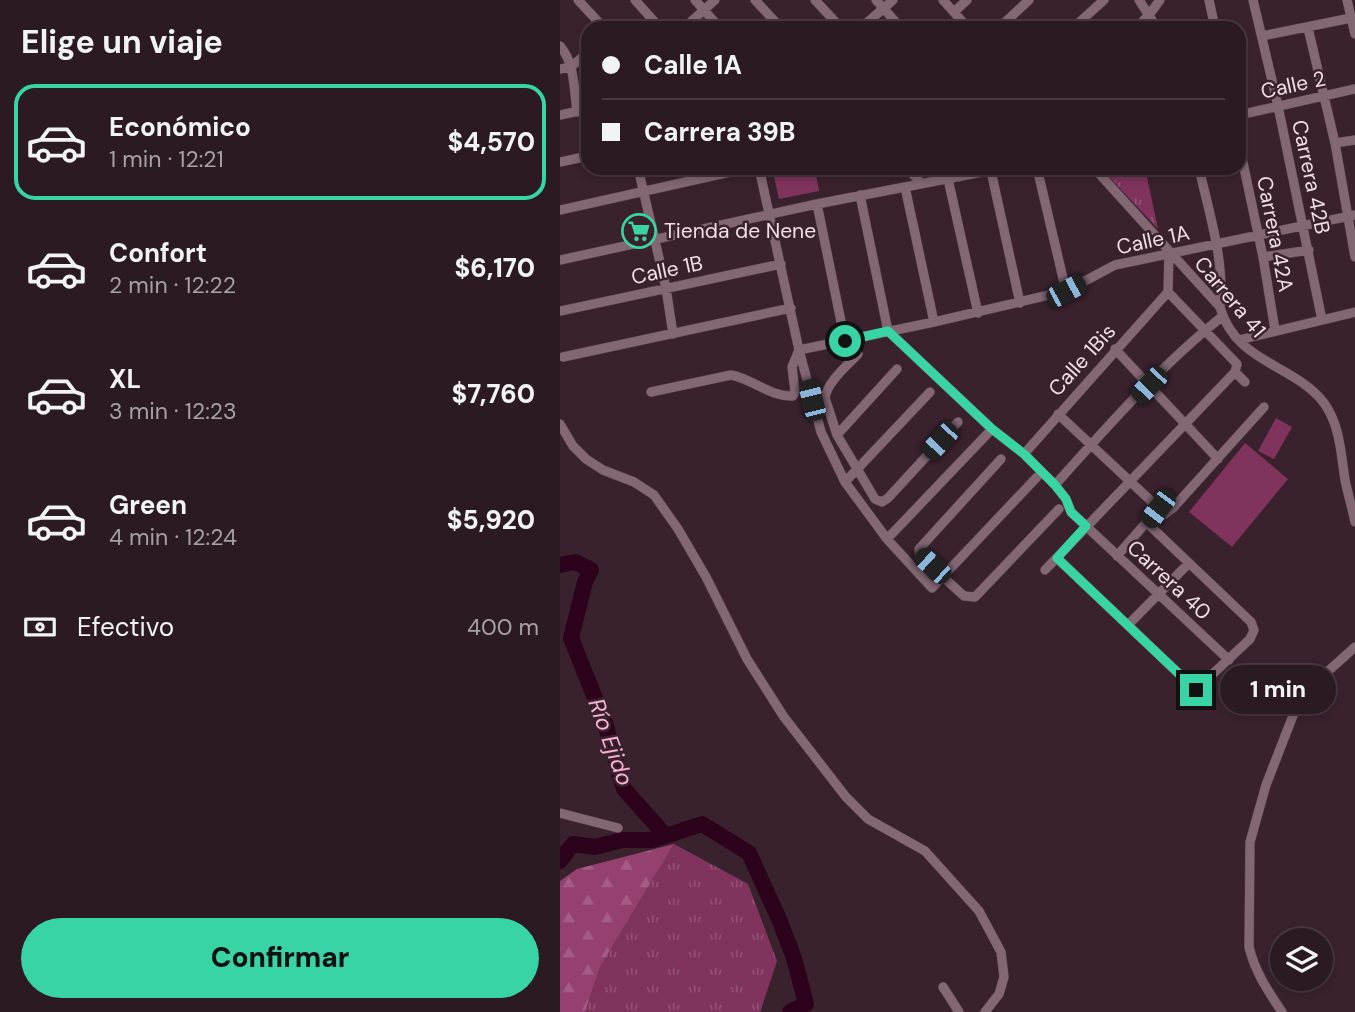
<!DOCTYPE html>
<html lang="es">
<head>
<meta charset="utf-8">
<style>
  :root { --surface:#2b1a22; --page:#33232a; --text:#f1f3f6; --muted:#a6a1a5; --line:#473840; --accent:#38d4a6 }
  body { margin:0; font-family:"DM Sans",sans-serif; background:var(--page); color:var(--text); height:100vh; display:flex; flex-direction:column; font-size:26px; white-space:nowrap }
  * { box-sizing:border-box; margin:0 }
  p { font-size:23px; color:var(--muted) }
  .icon { flex:none; width:38px; height:38px; fill:none; stroke:currentColor; stroke-width:2; stroke-linecap:round; stroke-linejoin:round }
  .map { position:relative; flex:1; overflow:hidden }
  .drawer { display:flex; flex-direction:column; background:var(--surface); width:560px }
  .drawer>* { flex:none }
  .guide { position:absolute; left:21px; top:21px; width:665px; height:154px; border-radius:21px; box-shadow:0 4px 10px #0003,0 0 0 2px var(--line); display:grid; align-content:center; height:154px; padding:0 21px; background:var(--surface) }
  .fabs { position:absolute; left:710px; top:928px; display:grid; gap:14px }
  .fabs a { display:grid; place-items:center; width:63px; height:63px; border-radius:50%; background:var(--surface); box-shadow:0 4px 10px #0003,0 0 0 2px var(--line); font-size:35px }
  .end { position:absolute; width:32px; height:32px; margin:-16px; border:9px solid #38d4a6; background:#111; box-shadow:0 0 0 4px #111 }
  .from { border-radius:50% }
  .bubble { position:absolute; height:49px; border-radius:24px; background:var(--surface); box-shadow:0 4px 10px #0003,0 0 0 2px var(--line); font-size:23px; font-weight:800; line-height:49px; text-align:center }
  .car { position:absolute; width:21px; height:42px; margin:-21px -10px; border-radius:9px; box-shadow:0 0 5px 2px #0007; background:linear-gradient(#222 24%,#8ab4d8 0 40%,#222 0 76%,#8ab4d8 0 86%,#222 0) }
  .guide b { display:flex; align-items:center; gap:24px; height:66px; font-size:26px }
  .guide b+b { border-top:2px solid var(--line) }
  .guide i { width:18px; height:18px; background:var(--text) }
  ul { padding:0; list-style:none }
  li { display:flex; align-items:center; gap:21px; height:116px; margin:0 14px 10px; padding:0 7px; border:4px solid transparent; border-radius:21px }
  li div { flex:1 }
  li b { display:block; font-size:26px }
  li em { font-style:normal; font-weight:800 }
  li.on { border-color:var(--accent) }
  li>.icon { width:63px; height:63px; stroke-width:1.5 }
  h2 { padding:0 21px; font-size:32px; line-height:84px }
  .pay { display:flex; align-items:center; gap:18px; height:77px; padding:0 21px; font-size:26px }
  .pay p { margin-inline-start:auto }
  .action { display:flex; gap:14px; margin-top:auto; padding:14px 21px }
  .action a { flex:1; height:80px; border-radius:42px; background:var(--accent); color:#111; font-size:28px; font-weight:800; line-height:80px; text-align:center }
  main { display:flex; flex:1; min-height:0 }
  .map>svg:first-child { display:block }
  .grass { fill:url(#grass-tufts) }
  .forest { fill:url(#forest-firs) }
  .garden { fill:#7f335d }
  .lines { fill:none; stroke-linecap:round; stroke-linejoin:round }
  .river { stroke:#2d031c; stroke-width:16 }
  .minor-casing { stroke:#56414c; stroke-width:10 }
  .minor { stroke:#836775; stroke-width:9 }
  .route { stroke:#38d4a6; stroke-width:9 }
  .labels { text-anchor:middle; dominant-baseline:central; stroke-width:5; stroke-linejoin:round; paint-order:stroke }
  .street-label { font-size:21px; fill:#f0dfe7; stroke:#39222e }
  .poi-label { font-size:21px; fill:#f0dfe7; stroke:#39222e; text-anchor:start }
  .water-label { font-size:23px; font-style:italic; fill:#fab3d6; stroke:#39222e }
</style>
</head>
<body>
<main>
<section class="drawer">
<h2>Elige un viaje</h2>
<ul>
<li class="on"><svg class="icon" aria-label="car" viewBox="0 0 24 24"><path d="M5 17H2v-5l4-1 3-4h7l3 4 3 1v5h-3M9 17h6M6 11h13"/><circle cx="7" cy="17" r="2"/><circle cx="17" cy="17" r="2"/></svg><div><b>Económico</b><p>1 min · 12:21</p></div><em>$4,570</em></li>
<li><svg class="icon" aria-label="car" viewBox="0 0 24 24"><path d="M5 17H2v-5l4-1 3-4h7l3 4 3 1v5h-3M9 17h6M6 11h13"/><circle cx="7" cy="17" r="2"/><circle cx="17" cy="17" r="2"/></svg><div><b>Confort</b><p>2 min · 12:22</p></div><em>$6,170</em></li>
<li><svg class="icon" aria-label="car" viewBox="0 0 24 24"><path d="M5 17H2v-5l4-1 3-4h7l3 4 3 1v5h-3M9 17h6M6 11h13"/><circle cx="7" cy="17" r="2"/><circle cx="17" cy="17" r="2"/></svg><div><b>XL</b><p>3 min · 12:23</p></div><em>$7,760</em></li>
<li><svg class="icon" aria-label="car" viewBox="0 0 24 24"><path d="M5 17H2v-5l4-1 3-4h7l3 4 3 1v5h-3M9 17h6M6 11h13"/><circle cx="7" cy="17" r="2"/><circle cx="17" cy="17" r="2"/></svg><div><b>Green</b><p>4 min · 12:24</p></div><em>$5,920</em></li>
</ul>
<div class="pay"><svg class="icon" aria-label="cash" viewBox="0 0 24 24"><path d="M3 7h18v10H3z"/><circle cx="12" cy="12" r="2"/></svg>Efectivo<p>400 m</p></div>
<div class="action"><a>Confirmar</a></div>
</section>
<div class="map">
<svg width="795" height="1012" viewBox="0 0 795 1012">
  <defs>
    <pattern id="grass-tufts" width="24" height="20" patternUnits="userSpaceOnUse" patternTransform="scale(1.75)"><rect width="24" height="20" fill="#7f335d"/><path d="M3 7l-1-3M5 7V3M7 7l1-3M15 17l-1-3M17 17v-4M19 17l1-3" fill="none" stroke="#915074"/></pattern>
    <pattern id="forest-firs" width="22" height="20" patternUnits="userSpaceOnUse" patternTransform="scale(1.75)"><rect width="22" height="20" fill="#95416f"/><path d="M5 1l3.5 6h-7zM16 11l3.5 6h-7z" fill="#a45c84"/></pattern>
  </defs>
  <rect width="100%" height="100%" fill="#39222e"/>
  <path class="grass" d="M541 168H585L598 229Z
    M114 844 188 884 217 961 200 1012H25L40 967Z"/>
  <path class="forest" d="M114 844 40 967 25 1012H0V881L17 869Z"/>
  <path class="garden" d="M255 169 259 191 219 199 214 177Z
    M716 418 732 427 714 459 698 451Z
    M685 443 728 479 672 547 629 512Z"/>
  <g class="lines">
    <path class="river" d="M0 565 15 562 31 570 25 582 11 638 45 723 64 789 105 835
      M0 861 13 844 35 847 62 840H93L142 824 189 853 219 919 234 958 246 1004 230 1012"/>
    <g class="minor-casing">
      <path id="minor" d="M18 0 44 28
        M75 0 100 28
        M135 0 160 28
        M195 0 221 28
        M255 0 281 28
        M316 0 341 28
        M383 0 408 28
        M579 0 597 28
        M649 0 655 28
        M693 0 718 106 762 320
        M787 0 795 34
        M394 12 407 0
        M124 28 155 0
        M301 28 333 0
        M439 28 469 0
        M513 28 544 0
        M576 28 589 15 600 0
        M748 28 775 143 795 257
        M702 36 791 18
        M0 46C15 63 14 90 17 112
        M0 69 11 67 28 52
        M0 115 28 109
        M679 115 795 89
        M775 143 795 140
        M679 144 703 257 715 330
        M0 162 28 156
        M78 168 106 288 113 334
        M199 168 239 350 261 432 285 482 327 539 372 588 477 477
        M347 168 361 183
        M477 168 506 291
        M534 168 660 307C675 363 736 365 764 403 780 425 781 454 785 480 788 494 792 508 795 522
        M639 168C649 213 665 261 660 307
        M431 171 460 303
        M388 179 418 313
        M345 187 374 322
        M300 195 328 331 432 429 464 454 495 485 506 499 511 512 669 660
        M257 204 285 341
        M0 210 188 168
        M703 257 749 250
        M0 260 257 204 443 168
        M608 292 609 252
        M0 311 221 264
        M679 340 795 312
        M555 349 658 459
        M298 354C287 366 267 382 265 398L277 435 315 499 322 502 328 498 398 422
        M3 357 231 308
        M675 372 685 382
        M91 392 171 375C193 379 210 397 233 396L235 392 232 367 239 350 374 322 506 291 555 265 795 215
        M498 414 605 514 613 508 704 407
        M0 424 13 446 26 459 43 470 74 482 94 495 118 529 146 577 187 659 224 717 286 797 308 819 365 851 419 911 441 952 444 977 439 994 425 1012
        M277 435 337 369
        M464 454 608 292
        M441 459 359 549 360 556 404 596 415 597 499 509
        M285 482 370 392
        M495 485C545 429 604 362 663 316
        M587 523 691 622 694 630 690 639 625 700
        M327 539 432 429
        M557 556 598 509
        M497 558 636 690
        M485 570 675 372 677 364 608 292
        M568 625 629 563
        M0 813 58 828
        M383 987 399 1012
        M722 1012C708 991 695 972 689 947L690 842 706 785 734 713 747 690 795 647"/>
    </g>
    <use href="#minor" class="minor"/>
  </g>
  <g class="lines">
    <path class="route" d="M285 341 328 331 432 429 464 454 495 485 506 499 511 512 526 526 497 558 636 690"/>
  </g>
  <defs>
    <g id="supermarket-ring" transform="scale(1.75)"><circle r="9.5" fill="#39222e" stroke="#38d4a6" stroke-width="1.5"/><path d="M-6-5.5h2.5l.6 2H6L4.5 2H-2.5L-4.4-4H-6ZM-1.5 3.2a1.3 1.3 0 1 0 .1 0ZM3 3.2a1.3 1.3 0 1 0 .1 0Z" fill="#38d4a6"/></g>
  </defs>
  <g fill-rule="evenodd">
    <use href="#supermarket-ring" x="79" y="231"/>
  </g>
  <g class="labels">
    <g class="street-label">
      <text transform="translate(733 85) rotate(-12)">Calle 2</text>
      <text transform="translate(751 177) rotate(78)">Carrera 42B</text>
      <text transform="translate(715 234) rotate(79)">Carrera 42A</text>
      <text transform="translate(593 240) rotate(-12)">Calle 1A</text>
      <text transform="translate(107 270) rotate(-12)">Calle 1B</text>
      <text transform="translate(670 297) rotate(50)">Carrera 41</text>
      <text transform="translate(522 360) rotate(-48)">Calle 1Bis</text>
      <text transform="translate(609 580) rotate(43)">Carrera 40</text>
    </g>
    <g class="poi-label">
      <text x="104" y="231">Tienda de Nene</text>
    </g>
    <g class="water-label">
      <text transform="translate(51 742) rotate(70)">Río Ejido</text>
    </g>
  </g>
</svg>
<div class="fabs">
<a><svg class="icon" aria-label="layers" viewBox="0 0 24 24"><path d="M12 4l9 5-9 5-9-5zM3 14l9 5 9-5"/></svg></a>
</div>
<i class="end from" style="left:285px;top:341px"></i>
<i class="end" style="left:636px;top:690px"></i>
<div class="bubble" style="left:660px;top:665px;width:116px">1 min</div>
<i class="car" style="left:506px;top:291px;rotate:62deg"></i>
<i class="car" style="left:589px;top:385px;rotate:224deg"></i>
<i class="car" style="left:252px;top:400px;rotate:346deg"></i>
<i class="car" style="left:380px;top:441px;rotate:223deg"></i>
<i class="car" style="left:598px;top:509px;rotate:217deg"></i>
<i class="car" style="left:372px;top:566px;rotate:312deg"></i>
<div class="guide">
<b><i class="from"></i>Calle 1A</b>
<b><i></i>Carrera 39B</b>
</div>
</div>
</main>
</body>
</html>
